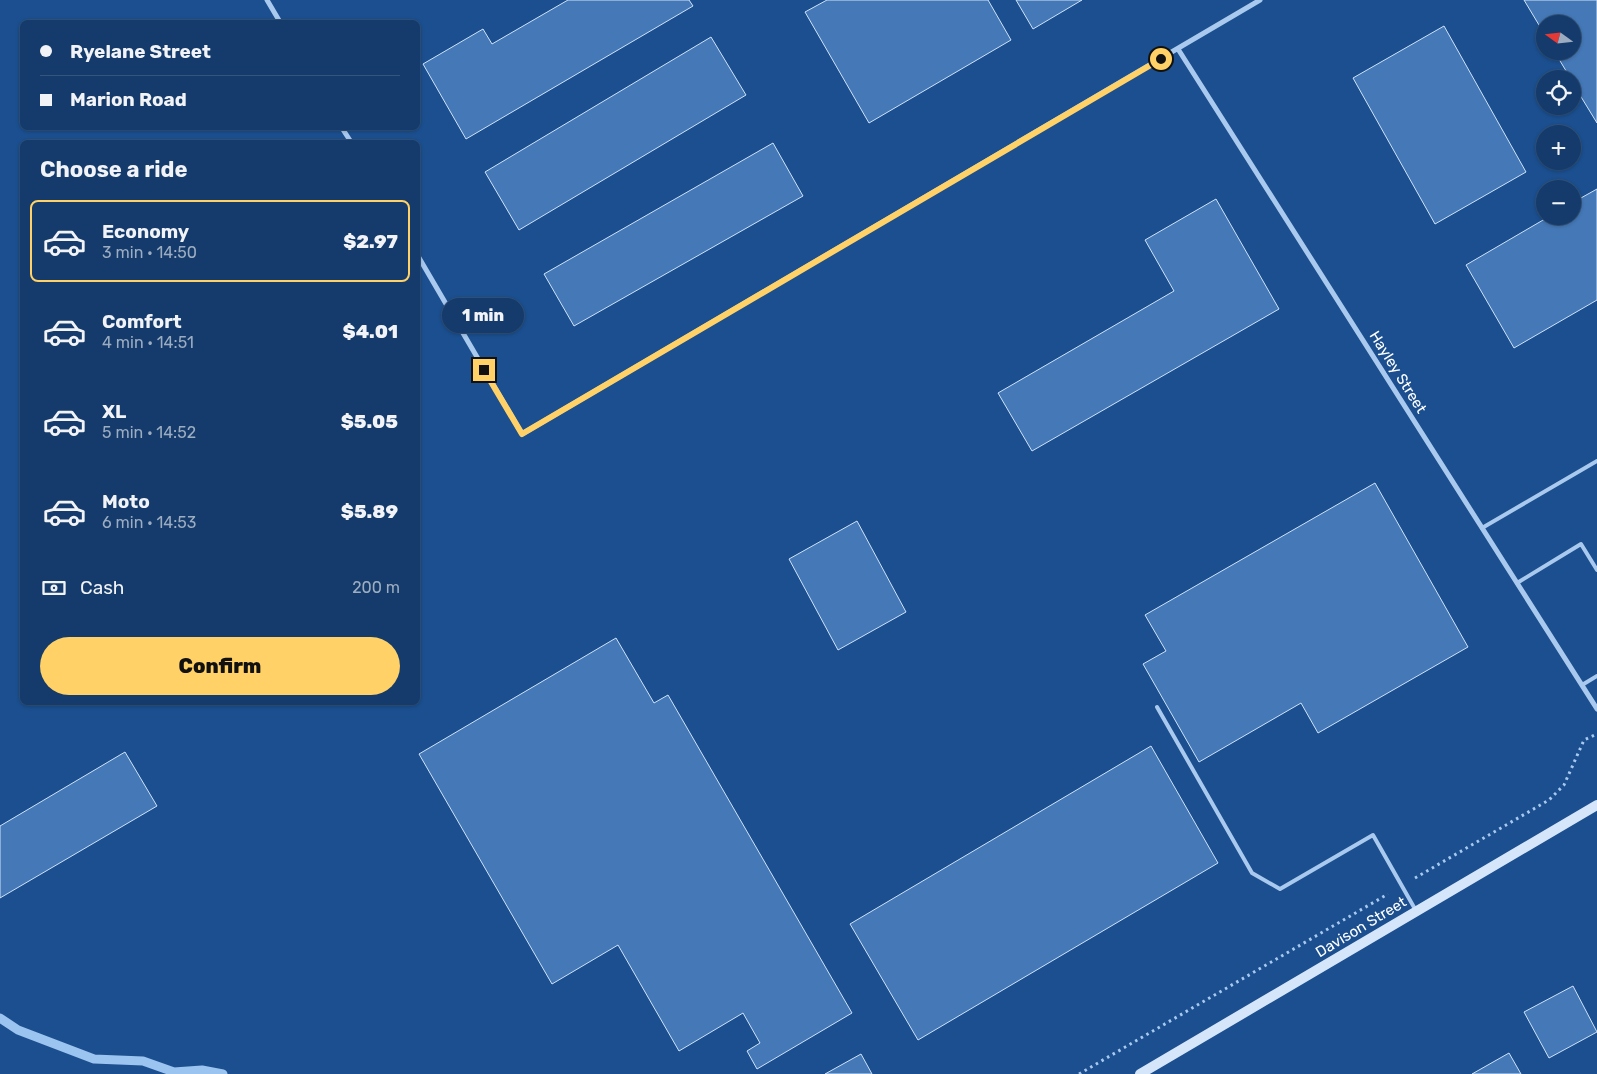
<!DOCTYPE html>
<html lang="en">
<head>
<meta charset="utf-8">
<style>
  :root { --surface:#143b6b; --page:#214673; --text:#f1f3f6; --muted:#9dadc1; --line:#33557e; --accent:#ffd166 }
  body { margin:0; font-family:Rubik,sans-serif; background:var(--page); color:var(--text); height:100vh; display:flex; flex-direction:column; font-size:19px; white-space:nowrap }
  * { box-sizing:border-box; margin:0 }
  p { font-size:16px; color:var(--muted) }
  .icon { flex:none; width:28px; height:28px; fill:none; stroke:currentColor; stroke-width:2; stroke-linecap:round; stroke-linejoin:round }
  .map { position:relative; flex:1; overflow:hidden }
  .side { position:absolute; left:20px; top:140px; width:400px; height:565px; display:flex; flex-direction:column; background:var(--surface); border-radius:8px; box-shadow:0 1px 4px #0004,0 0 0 1px var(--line) }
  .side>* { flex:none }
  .banner { position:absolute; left:20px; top:20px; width:400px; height:110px; border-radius:8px; box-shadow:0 1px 4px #0004,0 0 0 1px var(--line); display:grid; align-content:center; height:110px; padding:0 20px; background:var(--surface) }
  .needle { width:32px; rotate:285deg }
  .buttons { position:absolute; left:1536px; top:15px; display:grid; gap:10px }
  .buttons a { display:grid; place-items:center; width:45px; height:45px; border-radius:50%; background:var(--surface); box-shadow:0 1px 4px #0004,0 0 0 1px var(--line); font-size:25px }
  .end { position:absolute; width:22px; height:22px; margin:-11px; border:6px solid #ffd166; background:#111; box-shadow:0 0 0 2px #111 }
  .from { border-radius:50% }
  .bubble { position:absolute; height:35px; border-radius:18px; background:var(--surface); box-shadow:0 1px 4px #0004,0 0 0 1px var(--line); font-size:16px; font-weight:800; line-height:35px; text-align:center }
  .banner b { display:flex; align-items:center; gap:18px; height:48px; font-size:19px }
  .banner b+b { border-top:1px solid var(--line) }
  .banner i { width:12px; height:12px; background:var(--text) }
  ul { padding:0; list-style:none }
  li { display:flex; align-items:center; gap:15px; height:82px; margin:0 10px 8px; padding:0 10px; border:2px solid transparent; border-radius:8px }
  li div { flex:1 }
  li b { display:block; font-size:19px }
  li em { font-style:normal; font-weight:800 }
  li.on { border-color:var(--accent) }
  li>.icon { width:45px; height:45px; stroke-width:1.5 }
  h2 { padding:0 20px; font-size:22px; line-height:60px }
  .pay { display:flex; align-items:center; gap:12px; height:55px; padding:0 20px; font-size:19px }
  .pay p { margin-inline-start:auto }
  .button { display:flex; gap:10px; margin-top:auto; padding:10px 20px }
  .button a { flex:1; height:58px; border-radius:30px; background:var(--accent); color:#111; font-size:20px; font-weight:800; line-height:58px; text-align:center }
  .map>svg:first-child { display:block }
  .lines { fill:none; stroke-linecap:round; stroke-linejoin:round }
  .stream { stroke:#9cc4f0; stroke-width:9 }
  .building { fill:#4478b7; stroke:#cfe3fa }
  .path { stroke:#a9c9ee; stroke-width:3; stroke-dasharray:2.5 4; stroke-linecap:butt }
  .lane { stroke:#a9c9ee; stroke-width:4 }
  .street { stroke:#a9c9ee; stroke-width:5 }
  .secondary { stroke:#d6e6fa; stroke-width:10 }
  .route { stroke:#ffd166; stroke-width:6 }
  .labels { text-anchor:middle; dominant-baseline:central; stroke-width:4; stroke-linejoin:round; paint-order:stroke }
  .street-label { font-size:15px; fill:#fff; stroke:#1b4f8f }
</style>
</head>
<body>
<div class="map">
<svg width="1597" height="1074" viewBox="0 0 1597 1074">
  <rect width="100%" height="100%" fill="#1b4f8f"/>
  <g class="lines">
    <path class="stream" d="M0 1018 18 1030 94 1059 143 1061 174 1072 202 1070 223 1074"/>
  </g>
  <path class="building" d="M568 0H689L693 6 466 139 423 64 483 29 492 44Z
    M827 0H988L1011 40 869 123 805 12Z
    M1016 0H1082L1033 29Z
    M1524 0H1597V123L1572 82V79H1571L1554 51H1572V24H1545V35Z
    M1444 26 1526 172 1435 224 1353 78Z
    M711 37 746 95 519 230 485 172Z
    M773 143 803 196 574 326 544 274Z
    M1597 189V300L1514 348 1466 265 1550 216H1572V203Z
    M1216 199 1279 309 1032 451 998 393 1174 291 1145 240Z
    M1375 483 1468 647 1318 733 1301 703 1199 762 1143 664 1166 651 1145 615Z
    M857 521 906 612 838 650 789 559Z
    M616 638 654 703 668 695 852 1013 757 1069 747 1051 760 1043 743 1013 679 1051 618 945 552 984 419 754Z
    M1151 746 1218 863 918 1040 850 924Z
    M125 752 157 806 0 898V826Z
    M1573 986 1597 1032 1549 1058 1524 1012Z
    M1509 1053 1521 1074H1472Z
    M861 1054 872 1074H825Z"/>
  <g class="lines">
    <path class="path" d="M1415 878 1549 800 1564 785 1584 740 1597 734
      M1079 1074 1388 894"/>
    <path class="lane" d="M1482 528 1597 461
      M1517 583 1581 544 1597 570
      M1582 685 1597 676
      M1157 707 1252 873 1280 889 1373 835 1415 909"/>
    <path class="street" d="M267 0 280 22
      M1178 49 1597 709
      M342 128 351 142
      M418 256 522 434 1260 0"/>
    <path class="secondary" d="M1140 1074 1597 805"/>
  </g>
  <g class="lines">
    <path class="route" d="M484 370 522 434 1161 59"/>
  </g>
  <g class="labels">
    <g class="street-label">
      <text transform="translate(1398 372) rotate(58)">Hayley Street</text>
      <text transform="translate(1361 927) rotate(-31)">Davison Street</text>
    </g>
  </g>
</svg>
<div class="buttons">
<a><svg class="needle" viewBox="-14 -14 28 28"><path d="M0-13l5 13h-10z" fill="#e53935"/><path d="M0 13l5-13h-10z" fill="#9dadc1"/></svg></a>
<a><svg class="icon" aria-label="locate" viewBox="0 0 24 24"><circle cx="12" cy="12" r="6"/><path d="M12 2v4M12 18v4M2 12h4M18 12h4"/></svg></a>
<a>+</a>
<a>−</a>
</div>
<i class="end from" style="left:1161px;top:59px"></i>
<i class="end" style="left:484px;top:370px"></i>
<div class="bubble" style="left:442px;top:298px;width:82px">1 min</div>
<div class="banner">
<b><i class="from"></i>Ryelane Street</b>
<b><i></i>Marion Road</b>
</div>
<section class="side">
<h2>Choose a ride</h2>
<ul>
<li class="on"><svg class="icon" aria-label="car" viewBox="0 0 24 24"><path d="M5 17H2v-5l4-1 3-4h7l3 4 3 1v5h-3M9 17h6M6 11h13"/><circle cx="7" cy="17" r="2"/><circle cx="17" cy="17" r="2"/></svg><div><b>Economy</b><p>3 min · 14:50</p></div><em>$2.97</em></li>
<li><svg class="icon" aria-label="car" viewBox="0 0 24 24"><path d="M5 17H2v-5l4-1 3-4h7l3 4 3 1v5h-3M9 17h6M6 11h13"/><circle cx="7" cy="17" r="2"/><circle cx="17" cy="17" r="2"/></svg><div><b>Comfort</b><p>4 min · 14:51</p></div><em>$4.01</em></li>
<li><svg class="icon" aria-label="car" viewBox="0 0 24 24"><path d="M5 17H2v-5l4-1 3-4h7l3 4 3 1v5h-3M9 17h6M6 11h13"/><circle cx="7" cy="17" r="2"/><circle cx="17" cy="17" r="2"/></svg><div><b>XL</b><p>5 min · 14:52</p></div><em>$5.05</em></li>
<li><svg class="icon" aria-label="car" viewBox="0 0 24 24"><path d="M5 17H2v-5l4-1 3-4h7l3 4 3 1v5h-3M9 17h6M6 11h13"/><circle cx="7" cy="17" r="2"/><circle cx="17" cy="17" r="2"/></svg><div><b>Moto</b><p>6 min · 14:53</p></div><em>$5.89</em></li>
</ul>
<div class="pay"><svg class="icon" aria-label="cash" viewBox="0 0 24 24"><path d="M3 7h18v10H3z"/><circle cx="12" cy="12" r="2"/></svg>Cash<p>200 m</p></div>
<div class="button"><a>Confirm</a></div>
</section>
</div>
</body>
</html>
